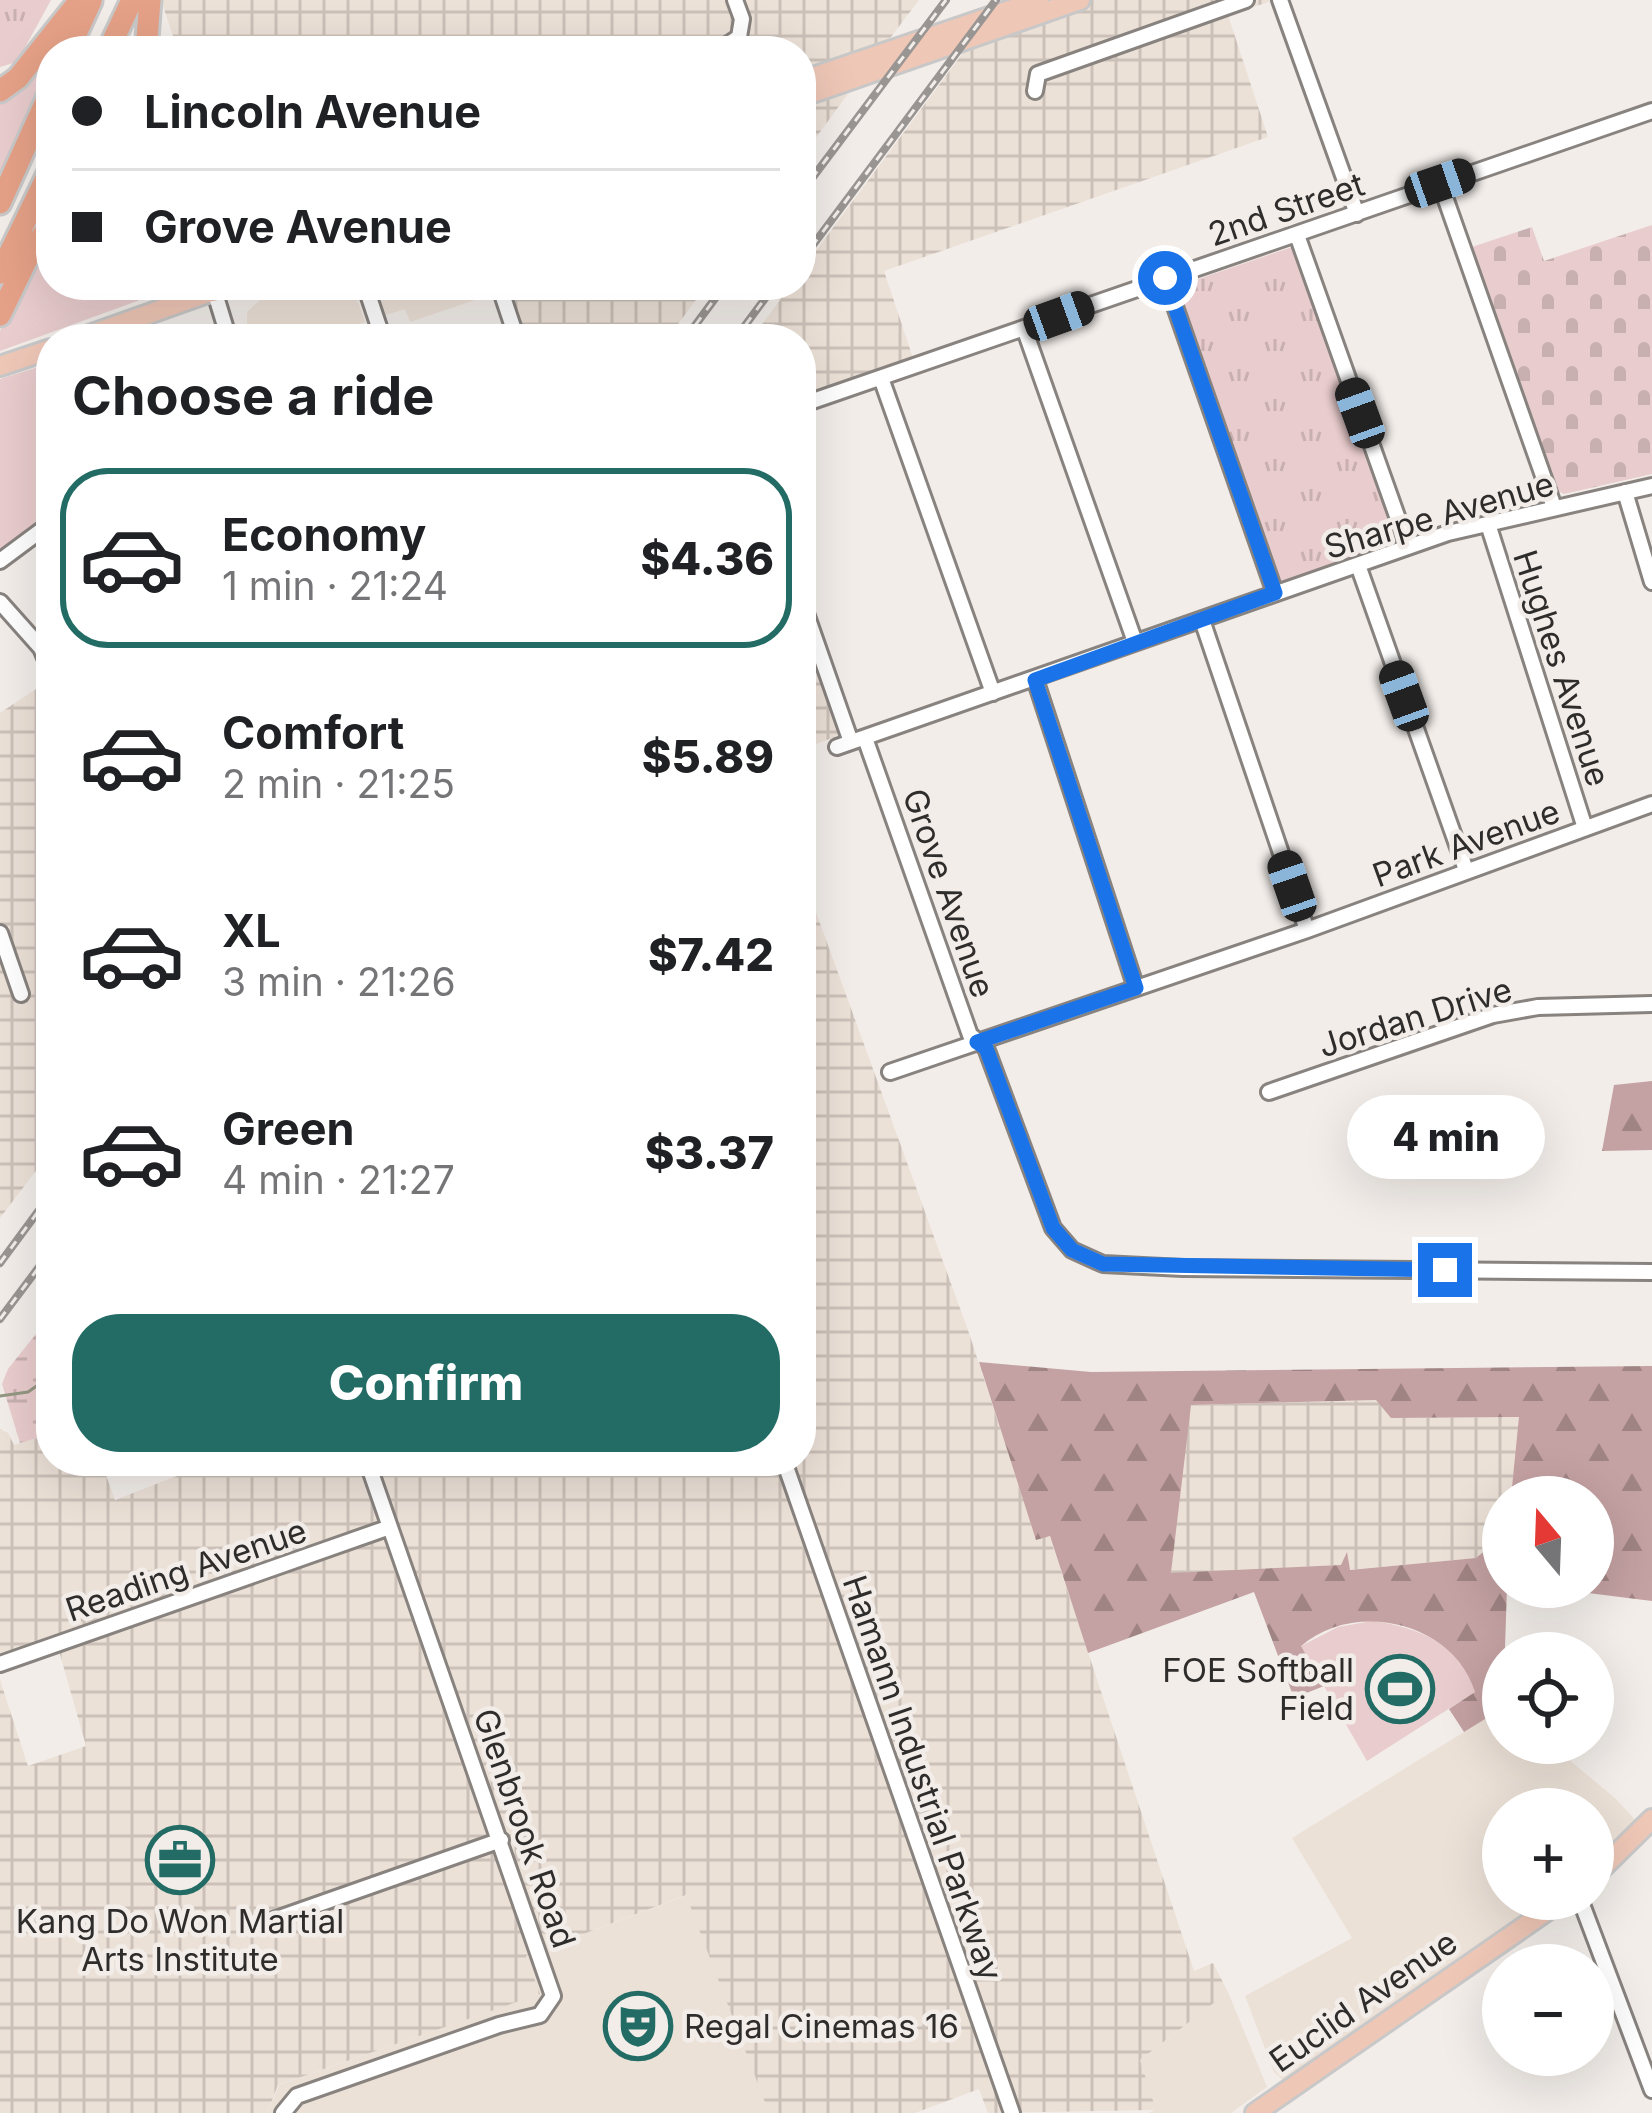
<!DOCTYPE html>
<html lang="en">
<head>
<meta charset="utf-8">
<style>
  :root { --surface:#fff; --page:#f6f6f6; --text:#202124; --muted:#757577; --line:#e0e0e0; --accent:#236c65 }
  body { margin:0; font-family:Inter,sans-serif; background:var(--page); color:var(--text); height:100vh; display:flex; flex-direction:column; font-size:45px; white-space:nowrap }
  * { box-sizing:border-box; margin:0 }
  p { font-size:39px; color:var(--muted) }
  .icon { flex:none; width:66px; height:66px; fill:none; stroke:currentColor; stroke-width:2; stroke-linecap:round; stroke-linejoin:round }
  .map { position:relative; flex:1; overflow:hidden }
  .panel { position:absolute; left:36px; top:324px; width:780px; height:1152px; display:flex; flex-direction:column; background:var(--surface); border-radius:48px; box-shadow:0 12px 48px #0002 }
  .panel>* { flex:none }
  .guide { position:absolute; left:36px; top:36px; width:780px; height:264px; border-radius:48px; box-shadow:0 12px 48px #0002; display:grid; align-content:center; height:264px; padding:0 36px; background:var(--surface) }
  .needle { width:78px; rotate:341deg }
  .buttons { position:absolute; left:1482px; top:1476px; display:grid; gap:24px }
  .buttons a { display:grid; place-items:center; width:132px; height:132px; border-radius:50%; background:var(--surface); box-shadow:0 12px 48px #0002; font-size:60px }
  .end { position:absolute; width:54px; height:54px; margin:-27px; border:15px solid #1a73e8; background:#fff; box-shadow:0 0 0 6px #fff }
  .from { border-radius:50% }
  .bubble { position:absolute; height:84px; border-radius:42px; background:var(--surface); box-shadow:0 12px 48px #0002; font-size:39px; font-weight:800; line-height:84px; text-align:center }
  .car { position:absolute; width:36px; height:72px; margin:-36px -18px; border-radius:15px; box-shadow:0 0 9px 3px #0007; background:linear-gradient(#222 24%,#8ab4d8 0 40%,#222 0 76%,#8ab4d8 0 86%,#222 0) }
  .guide b { display:flex; align-items:center; gap:42px; height:114px; font-size:45px }
  .guide b+b { border-top:3px solid var(--line) }
  .guide i { width:30px; height:30px; background:var(--text) }
  ul { padding:0; list-style:none }
  li { display:flex; align-items:center; gap:36px; height:180px; margin:0 24px 18px; padding:0 12px; border:6px solid transparent; border-radius:48px }
  li div { flex:1 }
  li b { display:block; font-size:45px }
  li em { font-style:normal; font-weight:800 }
  li.current { border-color:var(--accent) }
  li>.icon { width:108px; height:108px; stroke-width:1.5 }
  h2 { padding:0 36px; font-size:54px; line-height:144px }
  .action { display:flex; gap:24px; margin-top:auto; padding:24px 36px }
  .action a { flex:1; height:138px; border-radius:48px; background:var(--accent); color:#fff; font-size:48px; font-weight:800; line-height:138px; text-align:center }
  .map>svg:first-child { display:block }
  .built { fill:#ece1d7 }
  .industrial { fill:url(#industrial-grid) }
  .grass { fill:#e9cccd }
  .forest { fill:url(#forest-firs) }
  .wetland { fill:url(#wetland-marsh) }
  .cemetery { fill:url(#cemetery-stones) }
  .park { fill:url(#park-tufts) }
  .lines { fill:none; stroke-linecap:round; stroke-linejoin:round }
  .stream { stroke:#949782; stroke-width:3 }
  .minor-casing { stroke:#88837f; stroke-width:20 }
  .major-casing { stroke:#c9c8c8; stroke-width:24 }
  .highway-casing { stroke:#c9c8c8; stroke-width:27 }
  .minor { stroke:#fff; stroke-width:14 }
  .major { stroke:#efc7b7; stroke-width:18 }
  .highway { stroke:#e5a187; stroke-width:21 }
  .rail-casing { stroke:#999593; stroke-width:8 }
  .rail { stroke:#f2ede9; stroke-width:3; stroke-dasharray:9; stroke-linecap:butt }
  .route { stroke:#1a73e8; stroke-width:15 }
  .labels { text-anchor:middle; dominant-baseline:central; stroke-width:9; stroke-linejoin:round; paint-order:stroke }
  .street-label { font-size:33px; fill:#2f2d2c; stroke:#f2ede9 }
  .poi-label { font-size:33px; fill:#2f2d2c; stroke:#f2ede9; text-anchor:end }
</style>
</head>
<body>
<div class="map">
<svg width="1652" height="2113" viewBox="0 0 1652 2113">
  <defs>
    <pattern id="industrial-grid" width="8" height="8" patternUnits="userSpaceOnUse" patternTransform="scale(3)"><rect width="8" height="8" fill="#ece1d7"/><path d="M0 4h8M4 0v8" fill="none" stroke="#cbc1b9"/></pattern>
    <pattern id="forest-firs" width="22" height="20" patternUnits="userSpaceOnUse" patternTransform="scale(3)"><rect width="22" height="20" fill="#c4a1a2"/><path d="M5 1l3.5 6h-7zM16 11l3.5 6h-7z" fill="#a08484"/></pattern>
    <pattern id="wetland-marsh" width="20" height="14" patternUnits="userSpaceOnUse" patternTransform="scale(3)"><rect width="20" height="14" fill="#e9cccd"/><path d="M1 5h8M5 5V1M11 12h8M15 12V8" fill="none" stroke="#c8b0b0"/></pattern>
    <pattern id="cemetery-stones" width="16" height="16" patternUnits="userSpaceOnUse" patternTransform="scale(3)"><rect width="16" height="16" fill="#e9cccd"/><path d="M2 7V4a2 2 0 0 1 4 0v3zM10 15v-3a2 2 0 0 1 4 0v3z" fill="#c8b0b0"/></pattern>
    <pattern id="park-tufts" width="24" height="20" patternUnits="userSpaceOnUse" patternTransform="scale(3)"><rect width="24" height="20" fill="#e9cccd"/><path d="M3 7l-1-3M5 7V3M7 7l1-3M15 17l-1-3M17 17v-4M19 17l1-3" fill="none" stroke="#c8b0b0"/></pattern>
  </defs>
  <rect width="100%" height="100%" fill="#f2ede9"/>
  <path class="built" d="M292 285H352L365 322 316 339H247V312L264 296Z
    M375 285H483L487 296 410 322 405 309 385 315Z
    M1503 1708V1743H1549L1615 1798 1638 1823 1593 1872V1809H1503V1899H1557L1285 2082 1274 2072 1245 1996 1352 1938 1292 1838Z
    M687 1895 769 2113H267L279 2085 539 1994 526 1956Z
    M1228 1992 1267 2087 1231 2113H1148L1155 2110 1140 2060Z"/>
  <path class="industrial" d="M161 0H919L888 41 801 70V51H178Z
    M1090 0H1275L1228 15 1268 137 884 271 915 364 801 403V339H751L791 285H801V271L971 42Z
    M850 91 801 158V109Z
    M503 285H707L667 339H522Z
    M801 617 842 734 801 750Z
    M51 679V1151L0 1218V713Z
    M801 871 969 1333 1036 1539 1049 1535 1194 1971 1213 1963 1228 1992 1140 2060 1156 2110 988 2113 979 2089 915 2113H769L686 1895 526 1956 540 1994 278 2085 267 2113H0V1680L28 1766 86 1746 59 1651 334 1552 330 1540 0 1658V1429L8 1433 14 1445 51 1434V1461H101L115 1500 182 1474 178 1461H801Z
    M1377 1400 1391 1418 1520 1417 1511 1497H1503V1536L1477 1558 1349 1570 1347 1556 1342 1565 1171 1574 1190 1405Z"/>
  <path class="grass" d="M67 24 59 51H51V68L0 175V94Z
    M51 234V285H181L0 351V331Z
    M51 363V516L0 554V379Z
    M1372 1621C1419 1627 1460 1644 1475 1692L1367 1761 1301 1646 1338 1627Z"/>
  <path class="forest" d="M1652 1081V1150L1602 1151 1614 1085Z
    M979 1362 1091 1372 1652 1366V1601L1540 1587H1593V1497H1511L1519 1417 1391 1418 1376 1400 1191 1405 1171 1573 1341 1565 1347 1552 1350 1570 1476 1558 1503 1536V1587H1507L1503 1708 1464 1732 1449 1709 1475 1692C1454 1622 1355 1599 1301 1646L1324 1686 1294 1698 1254 1592 1088 1653 1050 1536 1036 1540Z"/>
  <path class="wetland" d="M51 1315V1434L20 1443 2 1384 8 1369Z"/>
  <path class="cemetery" d="M1652 225V474L1564 494 1556 490 1472 247 1532 227 1544 261Z"/>
  <path class="park" d="M0 0H51L17 62 0 67Z
    M1295 246 1401 543 1278 587 1175 287Z"/>
  <g class="lines">
    <path class="stream" d="M0 1396 28 1392 51 1376"/>
    <g class="minor-casing">
      <path id="minor" d="M1280 0 1357 214
        M718 51 739 37 742 19 735 0
        M1035 91 1038 74 1246 0
        M1440 183 1554 507
        M1297 235 1408 547
        M1165 278 1275 593
        M365 285 383 339
        M499 285 517 339
        M214 290 229 339
        M1024 328 1135 642
        M881 378 993 693
        M801 405 1652 111
        M1625 492 1652 582
        M1488 524 1585 828
        M0 561 51 523
        M1358 565 1466 870
        M801 599 851 742
        M0 602 41 648 51 672
        M1202 620 1307 930
        M1035 679 1136 988
        M50 738 51 729
        M865 738 970 1035 986 1048 1053 1228 1072 1250 1103 1264 1183 1268 1652 1272
        M837 747 1448 533 1652 486
        M0 933 21 994
        M890 1072 1307 930 1652 804
        M1269 1092 1493 1015 1538 1007 1652 1004
        M784 1461 1012 2113
        M0 1664 390 1527
        M1580 1899 1652 2090
        M262 1924 501 1840
        M283 2113 297 2096 499 2025 540 2015 553 1996 367 1461"/>
    </g>
    <g class="major-casing">
      <path id="major" d="M801 81 1039 0
        M801 97 1080 0
        M78 339 230 285
        M0 366 51 349
        M1593 1877 1652 1819
        M1255 2113 1564 1899"/>
    </g>
    <g class="highway-casing">
      <path id="highway" d="M68 51 91 1
        M108 51 132 0
        M146 51 150 0
        M0 91 18 78 80 0
        M0 203 51 90
        M0 273 51 168
        M211 285 214 290
        M0 315 31 251 51 224"/>
    </g>
    <use href="#minor" class="minor"/>
    <use href="#major" class="major"/>
    <use href="#highway" class="highway"/>
    <g class="rail-casing">
      <path id="rail" d="M801 193 946 0
        M801 261 996 0
        M685 339 725 285
        M735 339 775 285
        M0 1263 51 1194
        M0 1319 51 1251"/>
    </g>
    <use href="#rail" class="rail"/>
  </g>
  <g class="lines">
    <path class="route" d="M1165 278 1275 593 1035 680 1136 988 977 1042 986 1048 1053 1228 1072 1250 1103 1264 1445 1270"/>
  </g>
  <defs>
    <g id="stadium-ring" transform="scale(3.45)"><circle r="9.5" fill="#f2ede9" stroke="#236c65" stroke-width="1.5"/><path d="M0-5a6.5 5 0 1 0 0 10a6.5 5 0 1 0 0-10ZM-3.5-1.8h7v3.6h-7Z" fill="#236c65"/></g>
    <g id="office-ring" transform="scale(3.45)"><circle r="9.5" fill="#f2ede9" stroke="#236c65" stroke-width="1.5"/><path d="M-6-3h4V-5.5h4V-3h4V5H-6ZM-1-4.5V-3h2v-1.5ZM-6 0V1H6V0Z" fill="#236c65"/></g>
    <g id="theatre-ring" transform="scale(3.45)"><circle r="9.5" fill="#f2ede9" stroke="#236c65" stroke-width="1.5"/><path d="M-5-5.5Q0-4 5-5.5V0Q5 5 0 6Q-5 5-5 0ZM-3.3-2.5H-1v1.5H-3.3ZM1-2.5H3.3v1.5H1ZM-2.8 1Q0 5.5 2.8 1Z" fill="#236c65"/></g>
  </defs>
  <g fill-rule="evenodd">
    <use href="#stadium-ring" x="1400" y="1689"/>
    <use href="#office-ring" x="180" y="1860"/>
    <use href="#theatre-ring" x="638" y="2026"/>
  </g>
  <g class="labels">
    <g class="street-label">
      <text transform="translate(1286 209) rotate(-19)">2nd Street</text>
      <text transform="translate(1439 515) rotate(-16)">Sharpe Avenue</text>
      <text transform="translate(1562 668) rotate(72)">Hughes Avenue</text>
      <text transform="translate(1466 843) rotate(-20)">Park Avenue</text>
      <text transform="translate(949 893) rotate(71)">Grove Avenue</text>
      <text transform="translate(1415 1017) rotate(-17)">Jordan Drive</text>
      <text transform="translate(186 1570) rotate(-19)">Reading Avenue</text>
      <text transform="translate(923 1778) rotate(71)">Hamann Industrial Parkway</text>
      <text transform="translate(525 1828) rotate(71)">Glenbrook Road</text>
      <text transform="translate(1363 2001) rotate(-35)">Euclid Avenue</text>
    </g>
    <g class="poi-label">
      <text x="1354" y="1670">FOE Softball<tspan x="1354" dy="38">Field</tspan></text>
      <text x="180" y="1921" text-anchor="middle">Kang Do Won Martial<tspan x="180" dy="38">Arts Institute</tspan></text>
      <text x="684" y="2026" text-anchor="start">Regal Cinemas 16</text>
    </g>
  </g>
</svg>
<div class="buttons">
<a><svg class="needle" viewBox="-14 -14 28 28"><path d="M0-13l5 13h-10z" fill="#e53935"/><path d="M0 13l5-13h-10z" fill="#757577"/></svg></a>
<a><svg class="icon" aria-label="locate" viewBox="0 0 24 24"><circle cx="12" cy="12" r="6"/><path d="M12 2v4M12 18v4M2 12h4M18 12h4"/></svg></a>
<a>+</a>
<a>−</a>
</div>
<i class="end from" style="left:1165px;top:278px"></i>
<i class="end" style="left:1445px;top:1270px"></i>
<div class="bubble" style="left:1347px;top:1095px;width:198px">4 min</div>
<i class="car" style="left:1440px;top:183px;rotate:71deg"></i>
<i class="car" style="left:1059px;top:316px;rotate:70deg"></i>
<i class="car" style="left:1360px;top:413px;rotate:340deg"></i>
<i class="car" style="left:1404px;top:696px;rotate:340deg"></i>
<i class="car" style="left:1292px;top:886px;rotate:341deg"></i>
<div class="guide">
<b><i class="from"></i>Lincoln Avenue</b>
<b><i></i>Grove Avenue</b>
</div>
<section class="panel">
<h2>Choose a ride</h2>
<ul>
<li class="current"><svg class="icon" aria-label="car" viewBox="0 0 24 24"><path d="M5 17H2v-5l4-1 3-4h7l3 4 3 1v5h-3M9 17h6M6 11h13"/><circle cx="7" cy="17" r="2"/><circle cx="17" cy="17" r="2"/></svg><div><b>Economy</b><p>1 min · 21:24</p></div><em>$4.36</em></li>
<li><svg class="icon" aria-label="car" viewBox="0 0 24 24"><path d="M5 17H2v-5l4-1 3-4h7l3 4 3 1v5h-3M9 17h6M6 11h13"/><circle cx="7" cy="17" r="2"/><circle cx="17" cy="17" r="2"/></svg><div><b>Comfort</b><p>2 min · 21:25</p></div><em>$5.89</em></li>
<li><svg class="icon" aria-label="car" viewBox="0 0 24 24"><path d="M5 17H2v-5l4-1 3-4h7l3 4 3 1v5h-3M9 17h6M6 11h13"/><circle cx="7" cy="17" r="2"/><circle cx="17" cy="17" r="2"/></svg><div><b>XL</b><p>3 min · 21:26</p></div><em>$7.42</em></li>
<li><svg class="icon" aria-label="car" viewBox="0 0 24 24"><path d="M5 17H2v-5l4-1 3-4h7l3 4 3 1v5h-3M9 17h6M6 11h13"/><circle cx="7" cy="17" r="2"/><circle cx="17" cy="17" r="2"/></svg><div><b>Green</b><p>4 min · 21:27</p></div><em>$3.37</em></li>
</ul>
<div class="action"><a>Confirm</a></div>
</section>
</div>
</body>
</html>
